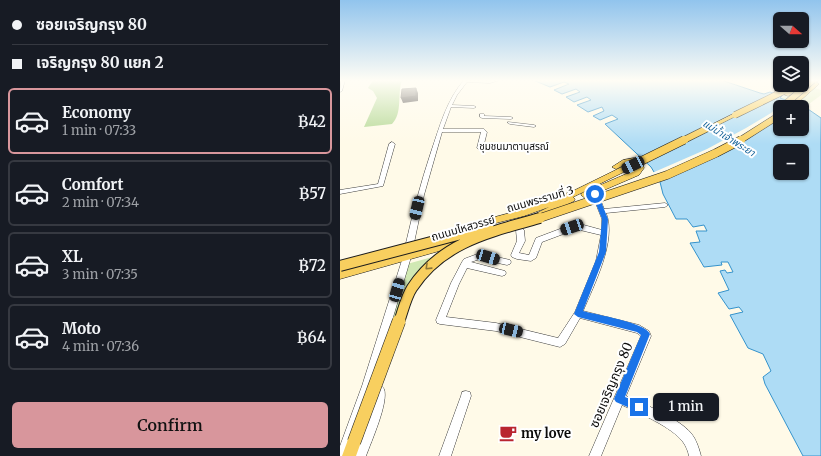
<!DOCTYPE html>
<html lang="en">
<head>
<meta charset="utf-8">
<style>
  :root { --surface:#171b24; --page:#242831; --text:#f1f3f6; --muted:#9ea1a6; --line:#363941; --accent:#d8969c }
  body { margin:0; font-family:Merriweather,"Noto Sans Thai",serif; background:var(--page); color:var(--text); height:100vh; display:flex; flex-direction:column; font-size:15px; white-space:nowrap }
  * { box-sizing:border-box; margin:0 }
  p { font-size:13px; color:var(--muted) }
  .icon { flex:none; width:22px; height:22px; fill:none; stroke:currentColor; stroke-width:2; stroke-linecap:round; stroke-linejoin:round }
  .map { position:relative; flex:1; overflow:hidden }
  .side { display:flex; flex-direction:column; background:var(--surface); width:340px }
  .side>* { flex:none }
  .banner { display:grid; align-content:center; height:88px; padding:0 12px; background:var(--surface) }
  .needle { width:26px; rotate:111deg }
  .buttons { position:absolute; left:433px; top:12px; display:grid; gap:8px }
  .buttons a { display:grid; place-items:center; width:36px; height:36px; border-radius:6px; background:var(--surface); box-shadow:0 1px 3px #0004; font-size:20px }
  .end { position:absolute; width:18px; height:18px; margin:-9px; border:5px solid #1a73e8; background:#fff; box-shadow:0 0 0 2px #fff }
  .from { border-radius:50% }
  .bubble { position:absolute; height:28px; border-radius:6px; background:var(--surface); box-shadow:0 1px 3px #0004; font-size:13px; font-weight:600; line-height:28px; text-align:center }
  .car { position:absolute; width:12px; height:24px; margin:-12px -6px; border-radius:5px; box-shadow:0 0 3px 1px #0007; background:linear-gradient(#222 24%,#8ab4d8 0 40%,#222 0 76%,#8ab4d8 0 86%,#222 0) }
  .banner b { display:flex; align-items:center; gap:14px; height:38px; font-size:15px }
  .banner b+b { border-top:1px solid var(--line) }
  .banner i { width:10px; height:10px; background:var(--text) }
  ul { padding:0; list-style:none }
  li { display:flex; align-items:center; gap:12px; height:66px; margin:0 8px 6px; padding:0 4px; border:2px solid var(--line); border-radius:6px }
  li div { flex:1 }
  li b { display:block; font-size:15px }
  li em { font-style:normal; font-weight:600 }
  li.on { border-color:var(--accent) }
  li>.icon { width:36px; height:36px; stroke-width:1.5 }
  .action { display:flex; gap:8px; margin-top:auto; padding:8px 12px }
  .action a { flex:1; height:46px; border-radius:6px; background:var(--accent); color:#111; font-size:16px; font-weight:600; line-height:46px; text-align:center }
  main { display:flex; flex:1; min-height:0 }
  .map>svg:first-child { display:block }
  .green { fill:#d0e8b3 }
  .forest { fill:#b4d893 }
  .pitch { fill:#e2efc5 }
  .water { fill:#aedcf5; stroke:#3593cc; fill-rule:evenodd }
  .pier { fill:#fffae8 }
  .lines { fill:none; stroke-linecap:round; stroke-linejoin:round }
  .minor-casing { stroke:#3e3e3e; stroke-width:1 }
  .major-casing { stroke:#1c1c1c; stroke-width:1 }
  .minor { fill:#fff; fill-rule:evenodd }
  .major { fill:#f8cf5f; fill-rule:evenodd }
  .major-bridge-far3-casing { stroke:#1c1c1c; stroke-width:7; stroke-linecap:butt }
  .major-bridge-far2-casing { stroke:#1c1c1c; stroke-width:9; stroke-linecap:butt }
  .major-bridge-far1-casing { stroke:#1c1c1c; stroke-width:12; stroke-linecap:butt }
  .major-bridge-casing { stroke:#1c1c1c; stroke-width:14; stroke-linecap:butt }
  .major-bridge-far3 { stroke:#f8cf5f; stroke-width:6 }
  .major-bridge-far2 { stroke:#f8cf5f; stroke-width:8 }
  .major-bridge-far1 { stroke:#f8cf5f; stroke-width:10 }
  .major-bridge { stroke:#f8cf5f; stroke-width:13 }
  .shaded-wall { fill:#3a3432 }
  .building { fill:#534b47; stroke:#3a3432 }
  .oneway { stroke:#8d7739 }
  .route { fill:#1a73e8 }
  .labels { text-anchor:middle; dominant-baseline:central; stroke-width:4; stroke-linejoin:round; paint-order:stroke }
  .far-water-label { font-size:10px; font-style:italic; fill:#16649a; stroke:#fff }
  .far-neighbourhood-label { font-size:10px; fill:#0b0b0b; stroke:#fff }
  .street-label { font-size:11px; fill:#0b0b0b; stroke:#fff }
  .near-street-label { font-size:13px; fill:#0b0b0b; stroke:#fff }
  .near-poi-label { font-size:13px; font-weight:bold; fill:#0b0b0b; stroke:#fff; text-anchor:start }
</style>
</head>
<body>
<main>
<section class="side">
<div class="banner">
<b><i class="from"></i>ซอยเจริญกรุง 80</b>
<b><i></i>เจริญกรุง 80 แยก 2</b>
</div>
<ul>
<li class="on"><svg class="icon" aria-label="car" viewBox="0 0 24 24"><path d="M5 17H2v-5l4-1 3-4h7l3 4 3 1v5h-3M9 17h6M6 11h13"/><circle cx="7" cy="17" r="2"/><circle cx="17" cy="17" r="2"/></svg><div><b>Economy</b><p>1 min · 07:33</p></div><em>฿42</em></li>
<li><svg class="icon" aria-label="car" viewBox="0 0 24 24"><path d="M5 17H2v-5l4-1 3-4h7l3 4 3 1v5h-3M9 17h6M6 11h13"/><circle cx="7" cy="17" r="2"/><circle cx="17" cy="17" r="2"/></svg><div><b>Comfort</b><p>2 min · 07:34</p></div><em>฿57</em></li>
<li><svg class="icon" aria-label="car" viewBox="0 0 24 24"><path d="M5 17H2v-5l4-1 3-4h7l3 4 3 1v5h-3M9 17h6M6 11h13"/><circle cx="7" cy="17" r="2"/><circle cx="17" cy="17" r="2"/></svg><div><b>XL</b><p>3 min · 07:35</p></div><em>฿72</em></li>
<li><svg class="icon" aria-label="car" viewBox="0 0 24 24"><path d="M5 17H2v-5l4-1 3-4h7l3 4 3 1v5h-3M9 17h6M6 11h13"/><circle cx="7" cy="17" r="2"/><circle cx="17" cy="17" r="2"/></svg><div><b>Moto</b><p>4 min · 07:36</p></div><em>฿64</em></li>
</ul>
<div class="action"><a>Confirm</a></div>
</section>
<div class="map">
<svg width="481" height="456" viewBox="0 0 481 456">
  <rect width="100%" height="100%" fill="#fffae8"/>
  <path class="green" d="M96 256 80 278 31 383 67 264Z"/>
  <path class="forest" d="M33 80H62C57 94 63 113 52 124L24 127 37 98 33 91 28 88Z"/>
  <path class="pitch" d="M469 86 481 90V95L465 107 439 98Z"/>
  <path class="water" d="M193 80H381L420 93 424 94 430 92 442 96 440 98 465 107 481 118V456H463L425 384 423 377 431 371 423 354 408 348 390 315 403 312 399 307 389 309 378 293 389 290 380 271 385 270 387 273 393 272 388 262H381L382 265 364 267 350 243 360 242 356 231H367L364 225 353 227 347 219H336L323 194 320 182 311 167 265 124 278 119 272 115 260 120 253 116 264 111 262 107 248 112 237 105 251 100 247 97 234 102 226 97 240 92 236 89 222 94 214 90 229 84 224 82 210 87ZM440 107H462V129H440ZM440 151H462V173H440Z"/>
  <path class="pier" d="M447 99 458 103 453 107H440V118L317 181 312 173 367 149 406 128 431 113Z"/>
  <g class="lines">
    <g class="minor-casing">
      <path id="minor" d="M1 80H5L2 91 0 92Z
        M124 80H160L150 83 127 82 117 95 112 105 134 106 136 107 134 108 111 107 103 129H144L147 132 143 148 140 150 137 148 141 132H102L84 195 74 243 73 245H67L66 243C73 212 81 182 91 152 100 126 106 101 124 80Z
        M140 114H144V116L171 117 173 118 171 119 142 118 140 117Z
        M168 122 194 125 196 126 194 127 170 124 168 123Z
        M52 142 55 144 43 186 0 194V190L38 184 49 144Z
        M254 189 257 191 264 209 325 203 328 205 325 207 266 213C277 240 254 285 243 311L299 325 309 331 311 336 286 396C304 404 338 418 351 433 356 439 359 448 361 456H349C348 451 346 446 343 442 332 427 299 413 282 405L261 456H249L301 336 297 333 240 318 225 344 220 347 156 331 100 324 97 323 96 320 111 283 122 262 124 259 140 253 170 260 171 262 170 264 167 265 140 259 131 262 165 271 166 273 165 275 162 276 127 268 119 284 106 317 156 323 218 338 235 312 256 261 261 235 240 230H234L202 242 196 258 191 261 177 259 172 257 171 255 177 241 176 230 180 227 184 230 185 241 179 253 189 255 196 238 233 224H240L262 230V219L251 191Z
        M67 254 70 255 71 257 34 381C37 383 42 385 44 389 49 402 31 442 26 456H14L30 413 34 393 31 390 8 456H0V446L22 386 63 257 64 255Z
        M126 391 130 392 131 396 111 456H99L121 396 122 392Z"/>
    </g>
    <g class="major-casing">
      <path id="major" d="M472 80H479L476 82 479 84 453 107H447L473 84 448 96 434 91 442 85H449L441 91 447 92Z
        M393 114 398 115 370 129 365 128Z
        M294 158 300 159 304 168 299 175 248 197 245 198 241 195 242 193 293 171 296 166 233 197 235 199 234 201 199 219 196 220 192 217 193 215 209 207 184 216 136 228 132 225 136 222 192 207 235 190 290 163H294H288L276 169 272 167 283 160Z
        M121 238 124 240 126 242 124 244 0 279V271Z
        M14 435 19 437 21 442 16 456H2L9 437Z"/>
    </g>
    <use href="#minor" class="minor"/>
    <use href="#major" class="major"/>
    <g class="major-bridge-far3-casing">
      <path id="major-bridge-far3" d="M442 107 473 80
        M395 115 444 91
        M342 141 368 128
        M399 141 440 115"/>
    </g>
    <g class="major-bridge-far2-casing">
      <path id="major-bridge-far2" d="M293 165 344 140
        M197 219 327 175 376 153 401 140"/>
    </g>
    <g class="major-bridge-far1-casing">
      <path id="major-bridge-far1" d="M0 266 148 227
        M59 322C63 311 66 297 72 288 102 242 150 232 200 218"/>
    </g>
    <g class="major-bridge-casing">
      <path id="major-bridge" d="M14 442 59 321"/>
    </g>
    <use href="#major-bridge-far3" class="major-bridge-far3"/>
    <use href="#major-bridge-far2" class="major-bridge-far2"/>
    <use href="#major-bridge-far1" class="major-bridge-far1"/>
    <use href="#major-bridge" class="major-bridge"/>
  </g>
  <path class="shaded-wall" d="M76 88 78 93V101L63 103 61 98Z"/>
  <path class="building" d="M76 88V96L61 98 62 89Z"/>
  <defs><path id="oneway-chevron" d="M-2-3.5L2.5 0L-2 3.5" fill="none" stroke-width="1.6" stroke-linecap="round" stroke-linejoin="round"/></defs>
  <use class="oneway" href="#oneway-chevron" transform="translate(88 267) rotate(136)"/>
  <linearGradient id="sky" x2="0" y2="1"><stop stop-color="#91c4ed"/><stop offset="0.56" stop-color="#fffdf5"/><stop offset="1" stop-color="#fffdf5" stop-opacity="0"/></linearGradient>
  <rect width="481" height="144" fill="url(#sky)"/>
  <path class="route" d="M255 192 258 194 268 219 266 252 243 311C256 315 305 322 310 334L285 397 303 404 304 407 303 411 299 412 276 402 274 399 301 335 297 332 238 317 234 314 259 252 262 219 252 194Z"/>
  <defs>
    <g id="cafe-bare" transform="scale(1.38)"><path d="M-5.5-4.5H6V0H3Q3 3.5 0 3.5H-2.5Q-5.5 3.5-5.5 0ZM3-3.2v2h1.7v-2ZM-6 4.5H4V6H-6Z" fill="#b9252f" stroke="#fff" stroke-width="2.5" paint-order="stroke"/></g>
  </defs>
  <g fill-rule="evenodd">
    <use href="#cafe-bare" x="168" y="433"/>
  </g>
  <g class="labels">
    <g class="far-water-label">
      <text transform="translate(389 138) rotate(32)">แม่น้ำเจ้าพระยา</text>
    </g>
    <g class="far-neighbourhood-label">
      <text x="174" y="146">ชุมชนมาตานุสรณ์</text>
    </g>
    <g class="street-label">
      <text transform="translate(200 199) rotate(-16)">ถนนพระรามที่ 3</text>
      <text transform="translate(123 228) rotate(-16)">ถนนมไหสวรรย์</text>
    </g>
    <g class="near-street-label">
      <text transform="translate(271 385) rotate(-67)">ซอยเจริญกรุง 80</text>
    </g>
    <g class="near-poi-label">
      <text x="181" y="433">my love</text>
    </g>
  </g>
</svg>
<div class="buttons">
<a><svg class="needle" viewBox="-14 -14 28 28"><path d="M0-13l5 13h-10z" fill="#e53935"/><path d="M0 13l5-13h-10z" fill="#9ea1a6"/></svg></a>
<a><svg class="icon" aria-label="layers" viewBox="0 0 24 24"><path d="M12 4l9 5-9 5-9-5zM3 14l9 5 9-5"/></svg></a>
<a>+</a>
<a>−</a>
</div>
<i class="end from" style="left:255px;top:194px"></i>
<i class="end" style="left:299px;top:407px"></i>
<div class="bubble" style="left:313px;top:393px;width:66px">1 min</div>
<i class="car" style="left:293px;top:165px;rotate:244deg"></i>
<i class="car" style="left:77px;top:208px;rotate:193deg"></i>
<i class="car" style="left:232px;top:227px;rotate:251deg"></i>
<i class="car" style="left:148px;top:257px;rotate:107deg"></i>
<i class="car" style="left:57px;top:290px;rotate:16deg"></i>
<i class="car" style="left:171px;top:330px;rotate:103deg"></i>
</div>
</main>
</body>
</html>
